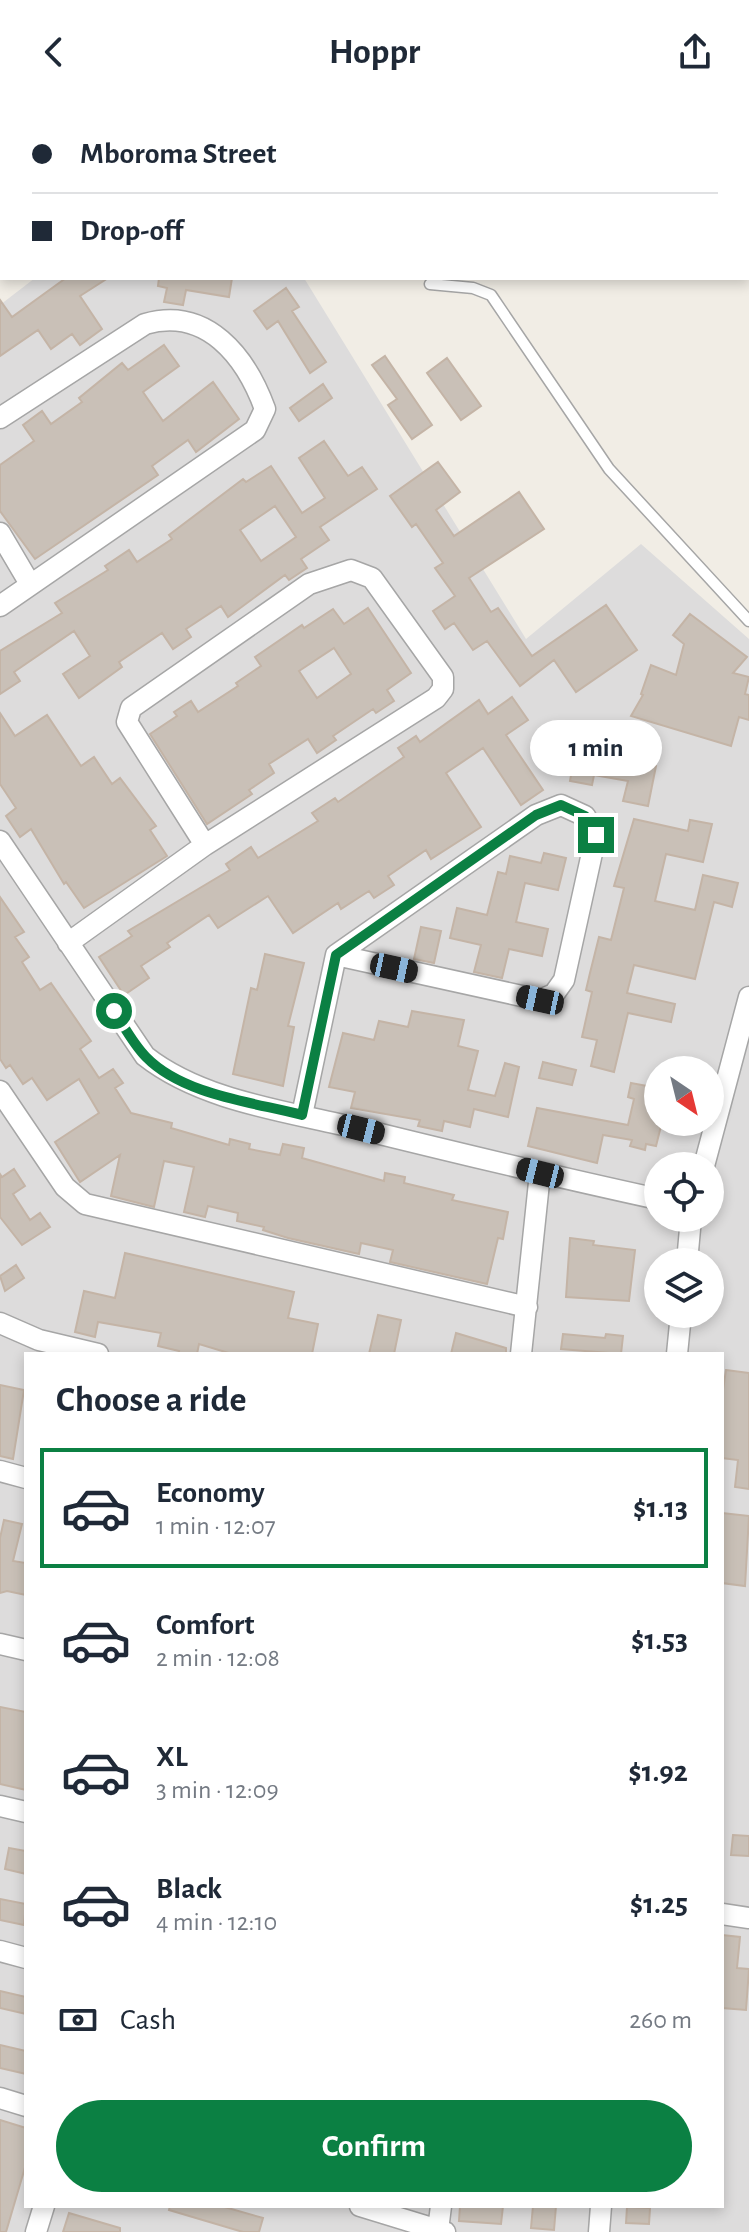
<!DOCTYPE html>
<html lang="en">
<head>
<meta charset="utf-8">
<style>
  :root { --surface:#fff; --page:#f6f6f7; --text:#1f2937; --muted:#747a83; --line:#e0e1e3; --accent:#0b8043 }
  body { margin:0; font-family:"Alegreya Sans",sans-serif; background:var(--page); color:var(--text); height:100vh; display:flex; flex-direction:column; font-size:30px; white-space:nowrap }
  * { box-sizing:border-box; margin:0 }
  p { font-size:26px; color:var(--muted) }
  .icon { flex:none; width:44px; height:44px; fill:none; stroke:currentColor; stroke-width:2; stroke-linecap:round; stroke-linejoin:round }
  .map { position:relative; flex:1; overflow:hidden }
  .panel { position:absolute; left:24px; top:1248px; width:700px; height:856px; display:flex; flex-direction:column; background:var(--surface); border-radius:0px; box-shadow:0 4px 12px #0003 }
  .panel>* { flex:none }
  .banner { position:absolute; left:0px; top:0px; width:750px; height:176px; box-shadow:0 4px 12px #0003; display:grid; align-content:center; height:176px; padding:0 32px; background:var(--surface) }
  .needle { width:52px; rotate:145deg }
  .buttons { position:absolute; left:644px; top:952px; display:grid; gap:16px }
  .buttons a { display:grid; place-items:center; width:80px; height:80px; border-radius:50%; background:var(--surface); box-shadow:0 4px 12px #0003; font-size:40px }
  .end { position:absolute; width:36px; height:36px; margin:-18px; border:10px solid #0b8043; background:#fff; box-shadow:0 0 0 4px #fff }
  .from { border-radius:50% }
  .bubble { position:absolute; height:56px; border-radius:28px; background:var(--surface); box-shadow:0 4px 12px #0003; font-size:26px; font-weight:600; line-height:56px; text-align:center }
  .car { position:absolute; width:24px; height:48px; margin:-24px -12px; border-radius:10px; box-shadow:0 0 6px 2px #0007; background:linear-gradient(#222 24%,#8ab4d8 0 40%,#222 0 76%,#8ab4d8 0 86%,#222 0) }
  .banner b { display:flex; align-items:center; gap:28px; height:76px; font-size:30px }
  .banner b+b { border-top:2px solid var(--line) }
  .banner i { width:20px; height:20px; background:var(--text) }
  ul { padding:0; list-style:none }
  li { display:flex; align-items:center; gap:24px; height:120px; margin:0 16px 12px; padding:0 16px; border:4px solid transparent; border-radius:0px }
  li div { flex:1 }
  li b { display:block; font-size:30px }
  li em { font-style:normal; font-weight:600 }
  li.active { border-color:var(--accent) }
  li>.icon { width:72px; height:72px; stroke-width:1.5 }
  h2 { padding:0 32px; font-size:36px; line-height:96px }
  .pay { display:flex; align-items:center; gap:20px; height:88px; padding:0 32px; font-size:30px }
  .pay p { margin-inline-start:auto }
  .primary-button { display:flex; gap:16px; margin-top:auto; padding:16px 32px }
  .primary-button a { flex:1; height:92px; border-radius:48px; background:var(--accent); color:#fff; font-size:32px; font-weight:600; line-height:92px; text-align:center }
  header { display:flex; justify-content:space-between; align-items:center; height:104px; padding:0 32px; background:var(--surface); font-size:36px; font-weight:600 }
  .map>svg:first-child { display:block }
  .residential { fill:#dddcdc; fill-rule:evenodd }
  .building { fill:#c9c0b7; stroke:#c4b4a6; stroke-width:2; fill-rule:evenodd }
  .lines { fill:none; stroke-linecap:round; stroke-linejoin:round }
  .lane-casing { stroke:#a6a6a6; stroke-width:13 }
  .street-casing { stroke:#a6a6a6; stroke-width:23 }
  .lane { stroke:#fff; stroke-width:10 }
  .street { stroke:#fff; stroke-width:20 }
  .route { stroke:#0b8043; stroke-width:10 }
</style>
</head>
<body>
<header><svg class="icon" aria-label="back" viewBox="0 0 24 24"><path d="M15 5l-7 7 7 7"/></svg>Hoppr<svg class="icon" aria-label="share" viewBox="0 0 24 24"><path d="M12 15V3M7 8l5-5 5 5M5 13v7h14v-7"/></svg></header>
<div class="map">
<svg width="749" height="2128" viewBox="0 0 749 2128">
  <rect width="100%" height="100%" fill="#f1ede5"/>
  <path class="residential" d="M35 174H304L526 535 641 440 749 535V2128H0V201ZM658 966H710V1018H658ZM658 1062H710V1114H658ZM658 1158H710V1210H658ZM26 1250H722V2102H26Z"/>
  <path class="building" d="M66 174H108L80 192 102 225 80 241 72 230 51 245 38 226 0 252V196L12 213Z
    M159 174H232L229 193 186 186 183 201 164 198 167 184 158 182Z
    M286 184 299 203 292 207 326 258 310 269 278 217 267 225 254 207Z
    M164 241 179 262 143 288 163 317 213 278 239 315 196 348 188 336 152 362 158 371 35 455 0 407V361L34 337 23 321 42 307 51 320 82 298 79 294 122 259 128 266Z
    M385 252 432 321 412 335 388 301 397 295 372 261Z
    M447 254 481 302 461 316 427 269Z
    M323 280 332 294 299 317 290 304Z
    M324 337 348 372 362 363 377 385 320 423 329 436 301 455 307 464 289 476 285 471 228 513 221 502 186 525 191 533 173 545 162 529 119 558 122 563 79 594 63 570 90 552 74 527 14 568 20 577 0 590V547L62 509 55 499 108 466 105 462 129 446 137 458 172 435 169 431 243 375 246 378 271 362 302 409 325 394 299 354ZM275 402 296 433 261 457 240 426Z
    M438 358 460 388 436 406 454 432 519 388 544 425 469 474 491 508 498 504 532 552 606 501 637 546 576 588 554 556 520 582 487 537 473 546 454 519 445 525 433 507 455 492 435 464 443 459 416 420 412 423 390 392Z
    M368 504 411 569 387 586 394 597 376 609 373 605 333 632 336 636 317 649 308 635 269 660 274 669 249 686 252 690 207 720 150 630 177 612 174 608 191 597 198 608 238 582 236 579 261 562 255 553 302 521 304 524 333 505 344 520ZM334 544 351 570 317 594 299 567Z
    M690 510 747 553 733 569 749 573 745 590 749 591V616L739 613 731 642 631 612 643 591 641 590 651 561 676 571 684 540 673 531Z
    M512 593 528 616 506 631 543 686 521 701 483 644 446 669 481 723 431 755 426 746 388 772 394 781 374 794 369 787 341 805 338 799 293 829 268 792 218 824 209 811 167 839 170 843 141 862 149 874 124 891 99 853 132 832 128 827 230 766 226 760 251 743 258 754 318 717 312 709 335 694 338 698 404 653 398 644 416 632 420 638 479 596 488 610Z
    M0 609 15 632 47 611 81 662 94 653 112 680 120 674 156 722 150 726 167 752 84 804 66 778 64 780 31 725 20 733 6 712 16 704 0 680Z
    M578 632 600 635 598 650 656 662 648 702 623 697 628 677 594 671 592 681 570 677Z
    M634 715 688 727 690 716 712 720 703 758 666 750 655 797 695 806 703 771 738 779 732 803 714 798 695 875 634 861 627 889 675 900 671 918 628 909 614 968 591 962 597 936 582 933 592 888 586 886 590 869 599 833 611 836 624 784 614 782Z
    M544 749 566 754 558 786 525 779 516 818 548 825 542 852 509 845 502 874 474 868 481 841 450 834 457 804 487 811 498 768 506 770 510 752 541 759Z
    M0 793 24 828 15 833 29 853 22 858 40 886 51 879 91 937 80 945 99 974 113 965 123 979 115 984 131 1009 172 1019 171 1024 229 1041 230 1035 250 1040 249 1045 280 1051 283 1040 304 1044 302 1054 384 1077 385 1069 405 1073 404 1079 454 1091 452 1096 508 1108 503 1135 498 1134 487 1180 390 1158 393 1146 361 1139 359 1150 288 1134 263 1126 264 1123 237 1117 238 1109 208 1102 205 1113 184 1108 194 1063 164 1057 154 1103 111 1092 120 1051 80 1078 55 1038 99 1009 79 975 47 996 32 974 23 980 10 961 6 964 0 955Z
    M421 823 441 827 434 859 414 855Z
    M265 850 304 859 288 922 294 923 283 982 233 970 251 884 257 886Z
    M412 907 464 916 458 942 478 947 468 986 495 992 505 959 519 963 508 1013 474 1005 470 1023 444 1017 442 1027 418 1022 420 1016 351 1004 355 988 329 983 343 929 374 936 379 917 408 923Z
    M543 958 576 966 572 981 539 974Z
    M631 979 658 984V1018H662L656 1042 646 1040 645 1046 630 1042 632 1036 603 1031 597 1059 528 1042 537 1004 628 1021 634 995 628 993Z
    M14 1065 25 1082 13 1090 30 1116 40 1109 50 1123 22 1141 0 1113V1070L2 1073Z
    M570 1134 594 1137 593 1141 635 1146 629 1197 566 1193Z
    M125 1149 294 1188 288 1214 318 1220 312 1250H232L199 1240 197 1250H178L179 1247 158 1242 161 1229 98 1218 95 1233 75 1228 84 1187 115 1194Z
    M16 1161 24 1174 5 1187 0 1172Z
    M378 1211 401 1216 394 1250H369Z
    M456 1229 506 1244V1250H451Z
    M563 1230 605 1234 606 1230 623 1232 621 1250 561 1245Z
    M726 1266 749 1269V1385L735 1383 738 1356 722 1354V1292Z
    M0 1281 24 1286 13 1355 0 1352Z
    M722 1409 749 1412 745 1482 722 1479Z
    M4 1416 22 1420 13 1457 26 1459V1491L7 1487 0 1489V1434Z
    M0 1603 26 1608V1686L0 1680Z
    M733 1731 749 1732V1752L731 1751Z
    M9 1744 26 1747V1770L5 1765Z
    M0 1795 26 1800 24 1821 0 1816Z
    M722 1831 740 1833 737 1864 749 1865 746 1906 722 1904Z
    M0 1887 26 1893V1910L0 1904Z
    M0 1941 26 1947V1970L0 1964Z
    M0 2016 26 2024V2060L6 2128H0Z
    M170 2102H221L263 2114 259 2128H243L169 2106Z
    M460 2102H503L501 2120 459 2117Z
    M533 2102H556L554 2126 531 2124Z
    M627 2103 650 2104 649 2120 626 2119Z
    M69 2109 120 2124V2128H63Z"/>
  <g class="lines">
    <g class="lane-casing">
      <path id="lane" d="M430 180 473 184 491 191 609 365 749 517"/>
    </g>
    <g class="street-casing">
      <path id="street" d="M0 314 145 220C207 202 246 253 265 305L255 326 0 502
        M0 429 30 480
        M0 737 145 952C202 997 286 1007 356 1024 457 1049 557 1073 658 1095
        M68 839 205 741 436 594 443 585V573L372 474 351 466 309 480 131 604 127 618 205 741
        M0 987 65 1083 85 1100 527 1203
        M302 1011 336 851 540 896 554 890 564 876 596 731 585 712 561 701 536 711 336 851
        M704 1062 749 893
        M687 1158 691 1114
        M0 1219 39 1236 98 1250
        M521 1250 540 1069
        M677 1250 681 1210
        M0 1367 26 1374
        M0 1540 26 1546
        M0 1702 26 1708
        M722 1810 749 1814
        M0 1847 26 1854
        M0 1994 26 2002
        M360 2102 445 2128
        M438 2126 441 2102
        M36 2128 44 2102
        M599 2128 601 2102"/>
    </g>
    <use href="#lane" class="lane"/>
    <use href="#street" class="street"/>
  </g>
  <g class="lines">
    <path class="route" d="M114 907C124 922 133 940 146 953 183 991 252 998 302 1011L336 851 536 711 561 701 585 712 596 731"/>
  </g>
</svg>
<div class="buttons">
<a><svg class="needle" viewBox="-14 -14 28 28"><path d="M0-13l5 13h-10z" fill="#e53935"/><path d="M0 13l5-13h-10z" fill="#747a83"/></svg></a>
<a><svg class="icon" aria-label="locate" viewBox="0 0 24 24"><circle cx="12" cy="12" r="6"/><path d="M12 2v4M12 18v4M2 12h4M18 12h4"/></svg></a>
<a><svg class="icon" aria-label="layers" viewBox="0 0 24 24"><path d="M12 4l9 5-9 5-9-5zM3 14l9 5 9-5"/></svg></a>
</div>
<i class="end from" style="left:114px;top:907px"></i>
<i class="end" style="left:596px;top:731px"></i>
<div class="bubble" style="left:530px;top:616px;width:132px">1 min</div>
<i class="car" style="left:394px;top:864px;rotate:102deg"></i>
<i class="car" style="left:540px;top:896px;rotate:282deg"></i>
<i class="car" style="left:361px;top:1025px;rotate:104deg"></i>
<i class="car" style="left:540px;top:1069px;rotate:284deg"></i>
<div class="banner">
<b><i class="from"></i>Mboroma Street</b>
<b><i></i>Drop-off</b>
</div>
<section class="panel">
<h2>Choose a ride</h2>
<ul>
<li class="active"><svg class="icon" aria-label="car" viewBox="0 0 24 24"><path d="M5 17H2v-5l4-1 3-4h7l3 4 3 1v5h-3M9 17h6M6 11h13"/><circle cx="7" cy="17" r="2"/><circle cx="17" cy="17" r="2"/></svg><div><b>Economy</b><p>1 min · 12:07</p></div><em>$1.13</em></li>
<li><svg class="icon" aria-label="car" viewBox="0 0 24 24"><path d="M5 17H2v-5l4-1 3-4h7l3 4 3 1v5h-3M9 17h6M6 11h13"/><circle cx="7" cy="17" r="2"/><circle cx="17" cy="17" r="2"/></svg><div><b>Comfort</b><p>2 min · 12:08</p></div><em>$1.53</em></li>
<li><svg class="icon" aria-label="car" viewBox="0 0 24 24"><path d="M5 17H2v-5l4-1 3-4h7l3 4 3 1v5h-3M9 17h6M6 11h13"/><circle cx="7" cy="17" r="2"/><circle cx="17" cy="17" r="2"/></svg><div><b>XL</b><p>3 min · 12:09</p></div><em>$1.92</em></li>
<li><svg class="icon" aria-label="car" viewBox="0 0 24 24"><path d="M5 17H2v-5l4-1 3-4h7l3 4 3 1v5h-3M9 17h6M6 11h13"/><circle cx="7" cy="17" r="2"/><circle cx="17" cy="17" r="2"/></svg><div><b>Black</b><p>4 min · 12:10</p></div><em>$1.25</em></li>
</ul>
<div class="pay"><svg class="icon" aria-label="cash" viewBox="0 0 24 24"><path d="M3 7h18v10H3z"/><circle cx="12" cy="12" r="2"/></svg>Cash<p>260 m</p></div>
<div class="primary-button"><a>Confirm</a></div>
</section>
</div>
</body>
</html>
